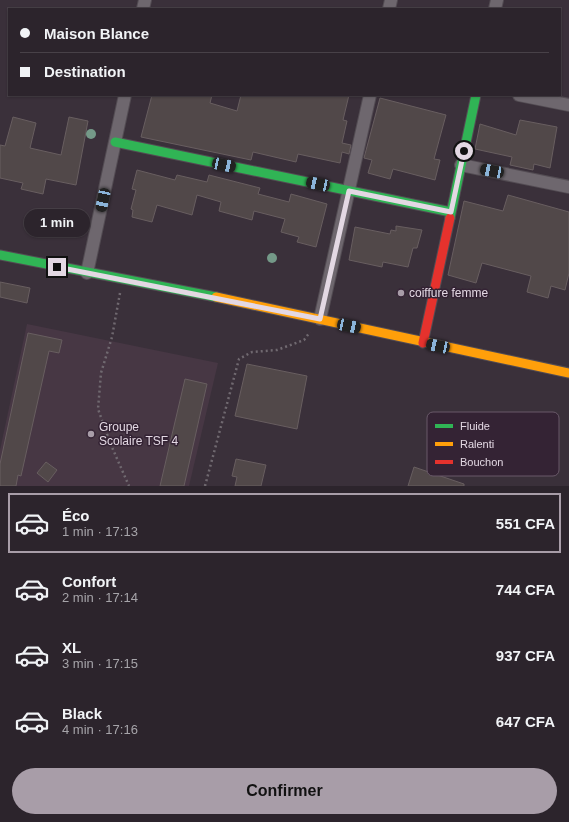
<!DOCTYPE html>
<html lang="fr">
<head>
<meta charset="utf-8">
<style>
  :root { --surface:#2c242c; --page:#342c34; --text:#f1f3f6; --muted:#a6a4a9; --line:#484148; --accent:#a89da8 }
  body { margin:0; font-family:Arial,sans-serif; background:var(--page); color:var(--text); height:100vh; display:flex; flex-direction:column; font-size:15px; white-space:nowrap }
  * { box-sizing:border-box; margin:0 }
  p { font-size:13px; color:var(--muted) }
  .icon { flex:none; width:22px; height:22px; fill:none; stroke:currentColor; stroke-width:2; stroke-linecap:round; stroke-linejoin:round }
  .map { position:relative; height:486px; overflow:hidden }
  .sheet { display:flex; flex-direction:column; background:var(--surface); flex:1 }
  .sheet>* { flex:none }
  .guide { position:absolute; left:8px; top:8px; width:553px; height:88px; border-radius:0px; box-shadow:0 1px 3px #0004,0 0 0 1px var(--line); display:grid; align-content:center; height:88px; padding:0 12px; background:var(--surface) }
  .end { position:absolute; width:18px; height:18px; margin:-9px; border:5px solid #e3d8e3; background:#111; box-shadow:0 0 0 2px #111 }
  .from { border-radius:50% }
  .bubble { position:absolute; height:28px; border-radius:14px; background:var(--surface); box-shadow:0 1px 3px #0004,0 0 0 1px var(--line); font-size:13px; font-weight:700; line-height:28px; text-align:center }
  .car { position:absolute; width:12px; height:24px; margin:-12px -6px; border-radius:5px; box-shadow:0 0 3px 1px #0007; background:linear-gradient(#222 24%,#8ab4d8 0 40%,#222 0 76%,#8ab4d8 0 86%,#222 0) }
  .guide b { display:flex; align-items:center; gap:14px; height:38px; font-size:15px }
  .guide b+b { border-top:1px solid var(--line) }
  .guide i { width:10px; height:10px; background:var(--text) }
  ul { padding:7px 0 0; list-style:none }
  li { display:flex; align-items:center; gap:12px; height:60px; margin:0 8px 6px; padding:0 4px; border:2px solid transparent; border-radius:0px }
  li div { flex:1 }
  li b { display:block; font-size:15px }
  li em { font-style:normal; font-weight:700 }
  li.selected { border-color:var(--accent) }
  li>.icon { width:36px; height:36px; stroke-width:1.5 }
  .action { display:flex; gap:8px; margin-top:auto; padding:8px 12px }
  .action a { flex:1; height:46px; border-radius:24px; background:var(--accent); color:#111; font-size:16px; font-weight:700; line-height:46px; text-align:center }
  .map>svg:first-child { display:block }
  .education { fill:#473744 }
  .building { fill:#514849; stroke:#685e60 }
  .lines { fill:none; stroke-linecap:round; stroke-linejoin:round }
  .street-casing { stroke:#534c53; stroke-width:14 }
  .fast-casing { stroke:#534c53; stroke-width:11 }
  .slow-casing { stroke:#534c53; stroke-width:11 }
  .jam-casing { stroke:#534c53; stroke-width:11 }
  .path { stroke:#706970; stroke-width:2.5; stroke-dasharray:2 3; stroke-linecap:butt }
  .street { stroke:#6e676e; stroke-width:12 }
  .fast { stroke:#30b455; stroke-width:9 }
  .slow { stroke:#ff9f0a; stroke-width:9 }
  .jam { stroke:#e5322d; stroke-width:9 }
  .tree { fill:#749988 }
  .route { stroke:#e3d8e3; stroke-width:5 }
  .poi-dot { fill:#a89da8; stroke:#342334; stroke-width:1.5 }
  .labels { text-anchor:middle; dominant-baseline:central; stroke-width:3; stroke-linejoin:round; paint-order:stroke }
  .poi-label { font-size:12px; fill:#e3d8e3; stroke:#342334; text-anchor:start }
  .key { fill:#342334; stroke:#695969; stroke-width:1 }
  .key-label { font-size:11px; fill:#e3d8e3 }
</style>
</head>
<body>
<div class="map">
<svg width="569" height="486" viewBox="0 0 569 486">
  <rect width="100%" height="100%" fill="#3a303a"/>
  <path class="education" d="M27 324 218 363 189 486H0V450Z"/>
  <path class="building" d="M152 95H212L210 103 237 111 241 95H349L343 120 347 121 342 143 351 145 349 154 342 152 340 163 298 154 296 162 253 152 251 160 141 137Z
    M380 98 446 115 434 159 440 160 435 180 393 169 390 179 368 173 372 160 364 158Z
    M13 117 36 123 30 148 61 155 69 117 88 121 76 185 46 179 43 194 21 189 23 183 0 178V145L5 146Z
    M520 120 557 127 550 168 534 164 533 170 510 165 512 157 475 149 480 124 516 135Z
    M137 170 175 180 177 175 207 182 209 175 260 188 258 194 289 202 291 194 327 204 316 247 297 242 299 237 281 232 285 219 254 211 252 220 219 211 221 202 197 195 192 215 157 205 152 222 132 217 133 210 131 209 136 190 132 189Z
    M508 195 569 212V273L565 290 551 286 548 298 527 292 531 276 482 263 476 283 448 275 464 201 503 211Z
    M396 226 422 230 417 248H413L408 267 383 262 382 267 349 260 355 227 390 234 391 230 396 231Z
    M0 282 30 288 27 303 0 297Z
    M28 333 62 340 59 353 49 351 21 476 18 475 16 486H0V464Z
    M247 364 307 376 297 429 235 416Z
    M185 379 207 384 184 486H160Z
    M236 459 266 465 261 486H235L237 477 232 476Z
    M46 462 57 470 48 482 37 473Z
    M414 467 464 484V486H408Z"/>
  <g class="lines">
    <g class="street-casing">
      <path id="street" d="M143 9 145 0
        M389 9 391 0
        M495 9 497 0
        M519 95 569 105
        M461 165 569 187
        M87 273 125 95
        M320 319 370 95"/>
    </g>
    <g class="fast-casing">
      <path id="fast" d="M115 142 451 212
        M450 218 476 95
        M0 255 216 297"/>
    </g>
    <g class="slow-casing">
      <path id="slow" d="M216 297 569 373"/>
    </g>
    <g class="jam-casing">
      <path id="jam" d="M423 343 450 218"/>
    </g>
    <path class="path" d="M120 293 112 337 101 373 98 409 111 445 129 486
      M205 486 239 359 252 352 277 350 304 340 310 332"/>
    <use href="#street" class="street"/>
    <use href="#fast" class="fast"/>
    <use href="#slow" class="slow"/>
    <use href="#jam" class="jam"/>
  </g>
  <g class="tree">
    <circle cx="91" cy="134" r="5"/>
    <circle cx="272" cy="258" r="5"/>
  </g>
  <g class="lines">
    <path class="route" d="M57 267 320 319 349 191 451 212 464 151"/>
  </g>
  <g class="poi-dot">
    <circle cx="401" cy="293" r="4"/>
    <circle cx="91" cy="434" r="4"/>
  </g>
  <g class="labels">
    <g class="poi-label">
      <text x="409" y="293">coiffure femme</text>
      <text x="99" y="427">Groupe<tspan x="99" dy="14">Scolaire TSF 4</tspan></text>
    </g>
  </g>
  <rect x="427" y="412" width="132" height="64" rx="6" class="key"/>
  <rect x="435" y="424" width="18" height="4" fill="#30b455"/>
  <rect x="435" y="442" width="18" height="4" fill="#ff9f0a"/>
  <rect x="435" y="460" width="18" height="4" fill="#e5322d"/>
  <g class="key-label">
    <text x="460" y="430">Fluide</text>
    <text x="460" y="448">Ralenti</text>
    <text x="460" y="466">Bouchon</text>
  </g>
</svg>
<i class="end from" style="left:464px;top:151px"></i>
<i class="end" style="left:57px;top:267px"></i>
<div class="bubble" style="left:24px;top:209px;width:66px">1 min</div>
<i class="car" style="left:224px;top:165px;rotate:102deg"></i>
<i class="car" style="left:492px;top:171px;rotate:281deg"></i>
<i class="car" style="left:318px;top:184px;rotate:282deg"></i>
<i class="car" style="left:103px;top:200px;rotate:192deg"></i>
<i class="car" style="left:349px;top:326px;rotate:102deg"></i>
<i class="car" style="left:438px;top:346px;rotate:282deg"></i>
<div class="guide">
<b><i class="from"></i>Maison Blance</b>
<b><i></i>Destination</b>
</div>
</div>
<section class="sheet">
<ul>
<li class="selected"><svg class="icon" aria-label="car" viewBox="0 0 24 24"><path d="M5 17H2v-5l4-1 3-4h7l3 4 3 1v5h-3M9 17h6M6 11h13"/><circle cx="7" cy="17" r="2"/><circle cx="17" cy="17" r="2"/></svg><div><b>Éco</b><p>1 min · 17:13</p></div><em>551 CFA</em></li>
<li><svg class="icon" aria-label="car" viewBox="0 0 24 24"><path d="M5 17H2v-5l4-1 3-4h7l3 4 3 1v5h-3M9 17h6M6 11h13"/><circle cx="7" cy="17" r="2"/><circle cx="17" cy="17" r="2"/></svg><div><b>Confort</b><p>2 min · 17:14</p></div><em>744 CFA</em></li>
<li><svg class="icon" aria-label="car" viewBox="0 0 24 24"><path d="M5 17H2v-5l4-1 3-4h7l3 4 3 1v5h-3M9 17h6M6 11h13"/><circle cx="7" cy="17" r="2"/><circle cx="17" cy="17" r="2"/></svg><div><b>XL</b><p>3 min · 17:15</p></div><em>937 CFA</em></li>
<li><svg class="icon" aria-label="car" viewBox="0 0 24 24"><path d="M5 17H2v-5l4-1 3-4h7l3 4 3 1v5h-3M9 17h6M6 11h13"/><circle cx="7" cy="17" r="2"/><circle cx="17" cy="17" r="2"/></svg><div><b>Black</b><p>4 min · 17:16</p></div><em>647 CFA</em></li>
</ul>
<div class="action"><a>Confirmer</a></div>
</section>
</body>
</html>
